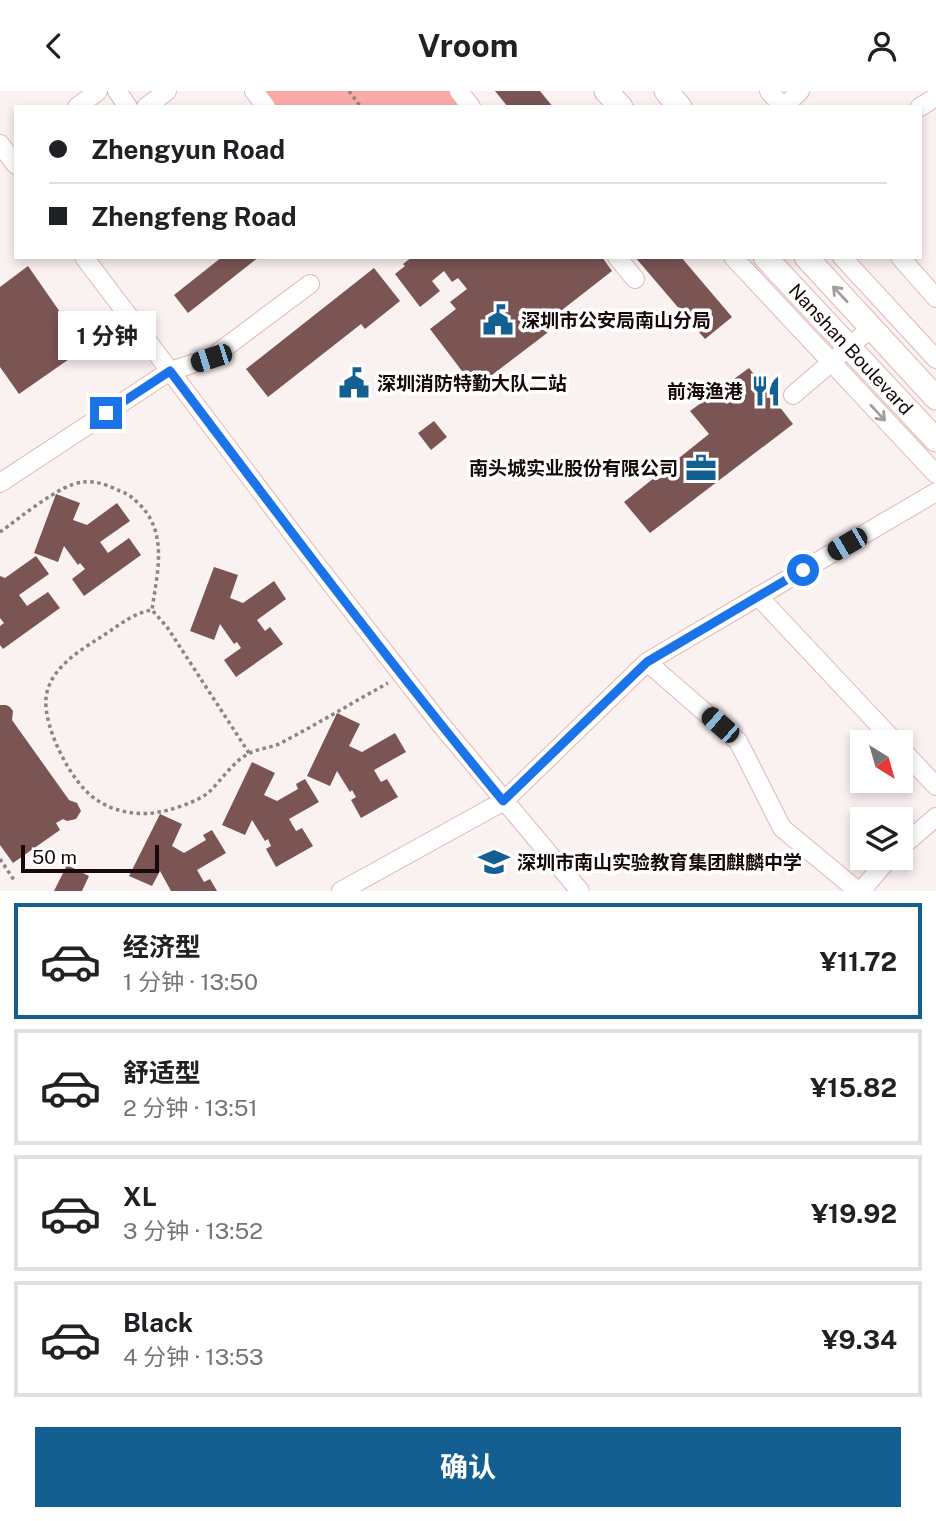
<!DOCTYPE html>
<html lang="zh">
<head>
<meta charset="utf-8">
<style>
  :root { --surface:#fff; --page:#f2f2f2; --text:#202124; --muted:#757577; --line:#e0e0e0; --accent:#135f92 }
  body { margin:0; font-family:"Public Sans","Noto Sans SC",sans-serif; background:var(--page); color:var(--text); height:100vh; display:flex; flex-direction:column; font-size:26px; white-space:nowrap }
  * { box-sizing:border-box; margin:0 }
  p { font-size:23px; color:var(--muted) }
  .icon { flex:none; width:38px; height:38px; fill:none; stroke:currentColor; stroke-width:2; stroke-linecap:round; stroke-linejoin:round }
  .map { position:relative; height:800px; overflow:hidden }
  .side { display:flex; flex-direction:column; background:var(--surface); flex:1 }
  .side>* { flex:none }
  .hud { position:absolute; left:14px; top:14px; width:908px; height:154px; border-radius:0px; box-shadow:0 4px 10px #0003; display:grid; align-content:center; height:154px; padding:0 35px; background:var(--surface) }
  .needle { width:46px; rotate:143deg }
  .buttons { position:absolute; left:850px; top:639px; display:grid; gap:14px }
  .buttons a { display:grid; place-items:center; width:63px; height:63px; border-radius:0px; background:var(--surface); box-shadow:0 4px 10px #0003; font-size:35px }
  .scale { position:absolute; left:21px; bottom:18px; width:138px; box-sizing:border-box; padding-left:7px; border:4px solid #180a0a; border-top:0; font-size:19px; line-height:24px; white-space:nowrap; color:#180a0a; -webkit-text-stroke:5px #fff; paint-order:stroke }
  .end { position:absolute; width:32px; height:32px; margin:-16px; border:9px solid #1a73e8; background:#fff; box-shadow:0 0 0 4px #fff }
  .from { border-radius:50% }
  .bubble { position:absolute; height:49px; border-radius:0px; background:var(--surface); box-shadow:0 4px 10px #0003; font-size:23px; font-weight:700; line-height:49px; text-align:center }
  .car { position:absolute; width:21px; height:42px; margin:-21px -10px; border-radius:9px; box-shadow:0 0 5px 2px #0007; background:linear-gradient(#222 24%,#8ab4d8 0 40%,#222 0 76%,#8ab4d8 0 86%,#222 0) }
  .hud b { display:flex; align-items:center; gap:24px; height:66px; font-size:26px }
  .hud b+b { border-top:2px solid var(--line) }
  .hud i { width:18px; height:18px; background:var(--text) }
  ul { padding:12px 0 0; list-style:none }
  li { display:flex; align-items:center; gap:21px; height:116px; margin:0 14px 10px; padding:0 21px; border:4px solid var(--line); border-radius:0px }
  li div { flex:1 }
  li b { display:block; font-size:26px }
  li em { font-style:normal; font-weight:700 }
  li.on { border-color:var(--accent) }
  li>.icon { width:63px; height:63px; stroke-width:1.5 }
  .cta { display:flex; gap:14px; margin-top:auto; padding:14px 35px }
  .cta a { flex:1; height:80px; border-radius:0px; background:var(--accent); color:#fff; font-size:28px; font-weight:700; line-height:80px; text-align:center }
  header { display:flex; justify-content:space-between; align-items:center; height:91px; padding:0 35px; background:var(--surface); font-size:32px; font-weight:700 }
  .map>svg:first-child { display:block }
  .green { fill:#fcaaa8 }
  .building { fill:#7a5554 }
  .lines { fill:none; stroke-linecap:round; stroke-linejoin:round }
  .minor-casing { stroke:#e2b7b5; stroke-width:20 }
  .major-casing { stroke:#e2b7b5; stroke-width:25 }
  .path { stroke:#8f8383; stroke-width:3.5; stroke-dasharray:3.5 3.5; stroke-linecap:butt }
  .minor { stroke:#fff; stroke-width:18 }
  .major { stroke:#fff; stroke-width:23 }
  .oneway { stroke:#a39d9d }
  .route { stroke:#1a73e8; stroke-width:9 }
  .labels { text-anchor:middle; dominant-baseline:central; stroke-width:7; stroke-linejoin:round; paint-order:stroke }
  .poi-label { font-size:19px; font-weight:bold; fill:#180a0a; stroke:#fff; text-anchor:start }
  .street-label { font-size:19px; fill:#180a0a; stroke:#fff }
</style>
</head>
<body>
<header><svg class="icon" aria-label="back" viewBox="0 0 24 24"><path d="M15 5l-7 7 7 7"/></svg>Vroom<svg class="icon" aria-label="person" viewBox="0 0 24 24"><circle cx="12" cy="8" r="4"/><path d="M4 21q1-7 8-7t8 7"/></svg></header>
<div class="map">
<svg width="936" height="800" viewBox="0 0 936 800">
  <rect width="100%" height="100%" fill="#faf1f1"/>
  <path class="green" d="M262 0H449L459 16H275Z"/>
  <path class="building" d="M495 0H540L553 16H508Z
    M222 166H259L188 222 174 204Z
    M412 166H602L612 180 553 226 559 233 475 297 430 238 456 218 450 211 467 198 458 187 452 191 444 180 432 190 440 200 420 216 395 183 405 175 403 173Z
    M635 166H681L732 226 705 248Z
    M28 175 85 257 19 303 0 276V196Z
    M374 177 400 210 365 238 361 233 268 306 246 278Z
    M749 277 793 333 650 442 624 411 709 343 690 320Z
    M434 330 447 346 431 359 418 342Z
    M56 403 80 412 73 429 87 434 117 412 130 430 100 451 108 462 129 447 141 464 84 505 72 488 85 478 80 472 78 474 64 455 58 471 34 462Z
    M36 465 49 483 19 504 27 515 48 501 60 517 3 558 0 554V535L4 532 0 527V485L5 487Z
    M214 476 238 484 230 507 243 512 274 490 286 508 257 529 265 540 270 536 283 553 236 586 224 569 241 557 237 551 234 553 220 533 214 549 190 540Z
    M0 614H6L10 616 13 620 12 629 69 709 77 712 81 720 76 728 67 730 63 728 56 732 60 739 13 772 0 754Z
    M337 622 360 633 349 655 362 661 395 642 406 661 374 679 381 691 387 688 398 706 361 727 351 709 356 706 352 699 350 701 337 680 330 695 307 685Z
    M252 671 275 682 264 704 277 710 298 698 296 693 305 688 319 711 289 728 296 740 302 737 313 755 276 776 266 758 271 755 268 748 265 750 252 729 245 744 222 734Z
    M160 723 182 733 172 755 184 762 206 749 203 744 212 739 226 762 197 779 204 791 210 788 217 800H171L160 780 152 795 129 785Z
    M67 774 89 785 82 800H54Z"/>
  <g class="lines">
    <g class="minor-casing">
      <path id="minor" d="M117 0 128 16
        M254 0 266 16
        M459 0 471 16
        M769 0 783 16
        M77 16 98 0
        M146 16 167 0
        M784 16 800 0
        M920 16 936 6
        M0 53 16 74
        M84 166 302 455 438 630 580 800
        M617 166 635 188
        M733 166 936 383
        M842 166 936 268
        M900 166 936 207
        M793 304 871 237
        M0 392 170 280 211 267 310 193
        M758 505 895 651
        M647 571 738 650 782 737 858 800
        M901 658 936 695
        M901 756 936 726
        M341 800 504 710 647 571 936 401
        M861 800 890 766"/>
    </g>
    <g class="major-casing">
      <path id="major" d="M606 0 621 16
        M666 0 680 16
        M765 166 936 349
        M806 166 936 307"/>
    </g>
    <path class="path" d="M349 0 361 16
      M0 441C20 427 60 393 83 391 95 389 110 395 120 400 128 403 132 406 138 412 169 441 157 482 152 519
      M249 662 167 536 152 519C133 522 118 535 101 546 79 560 49 578 46 607 43 636 72 694 97 709 113 720 134 724 153 722 169 720 195 712 208 702 221 690 234 669 250 662 260 657 271 657 281 652 317 633 352 612 388 592
      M0 768 14 789"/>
    <use href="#minor" class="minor"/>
    <use href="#major" class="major"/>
  </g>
  <defs><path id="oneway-shaft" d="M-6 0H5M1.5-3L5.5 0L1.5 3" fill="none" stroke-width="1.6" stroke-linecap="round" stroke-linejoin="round" transform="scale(1.75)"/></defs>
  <g class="oneway">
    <use href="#oneway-shaft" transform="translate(840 203) rotate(-133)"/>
    <use href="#oneway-shaft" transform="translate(878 322) rotate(47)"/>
  </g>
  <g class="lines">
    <path class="route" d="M106 322 170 280C279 425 388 570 503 710L647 571 803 479"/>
  </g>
  <defs>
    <g id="civic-bare" transform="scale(2.415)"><path d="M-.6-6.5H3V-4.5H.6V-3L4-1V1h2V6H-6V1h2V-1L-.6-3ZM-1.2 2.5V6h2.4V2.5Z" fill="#135f92" stroke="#fff" stroke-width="2.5" paint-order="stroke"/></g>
    <g id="restaurant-bare" transform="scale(2.415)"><path d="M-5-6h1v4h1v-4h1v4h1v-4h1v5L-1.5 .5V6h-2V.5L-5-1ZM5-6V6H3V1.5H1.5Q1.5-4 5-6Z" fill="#135f92" stroke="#fff" stroke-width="2.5" paint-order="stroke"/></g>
    <g id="office-bare" transform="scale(2.415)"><path d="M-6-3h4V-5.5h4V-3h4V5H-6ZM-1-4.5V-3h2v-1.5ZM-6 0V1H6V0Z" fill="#135f92" stroke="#fff" stroke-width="2.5" paint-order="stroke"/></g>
    <g id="school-bare" transform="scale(2.415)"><path d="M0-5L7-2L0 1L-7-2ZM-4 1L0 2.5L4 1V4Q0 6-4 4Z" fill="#135f92" stroke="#fff" stroke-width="2.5" paint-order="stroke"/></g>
  </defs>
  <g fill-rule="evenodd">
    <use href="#civic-bare" x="498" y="229"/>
    <use href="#civic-bare" x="354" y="292"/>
    <use href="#restaurant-bare" x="766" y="300"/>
    <use href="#office-bare" x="701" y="377"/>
    <use href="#school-bare" x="494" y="771"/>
  </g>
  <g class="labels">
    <g class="poi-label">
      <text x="521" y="229">深圳市公安局南山分局</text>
      <text x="377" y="292">深圳消防特勤大队二站</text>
      <text x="743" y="300" text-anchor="end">前海渔港</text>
      <text x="678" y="377" text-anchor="end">南头城实业股份有限公司</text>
      <text x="517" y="771">深圳市南山实验教育集团麒麟中学</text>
    </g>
    <g class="street-label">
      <text transform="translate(851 258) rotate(47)">Nanshan Boulevard</text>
    </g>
  </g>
</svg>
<div class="buttons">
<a><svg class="needle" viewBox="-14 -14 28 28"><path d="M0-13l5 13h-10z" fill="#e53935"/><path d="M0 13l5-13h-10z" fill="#757577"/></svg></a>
<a><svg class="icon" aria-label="layers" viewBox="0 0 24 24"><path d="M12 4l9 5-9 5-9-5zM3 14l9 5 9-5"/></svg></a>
</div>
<div class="scale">50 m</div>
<i class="end from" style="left:803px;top:479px"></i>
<i class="end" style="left:106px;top:322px"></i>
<div class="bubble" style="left:58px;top:220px;width:98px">1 分钟</div>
<i class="car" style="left:211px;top:267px;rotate:252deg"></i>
<i class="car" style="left:847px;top:453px;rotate:240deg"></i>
<i class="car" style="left:720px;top:634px;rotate:311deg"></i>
<div class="hud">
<b><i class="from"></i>Zhengyun Road</b>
<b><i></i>Zhengfeng Road</b>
</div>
</div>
<section class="side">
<ul>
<li class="on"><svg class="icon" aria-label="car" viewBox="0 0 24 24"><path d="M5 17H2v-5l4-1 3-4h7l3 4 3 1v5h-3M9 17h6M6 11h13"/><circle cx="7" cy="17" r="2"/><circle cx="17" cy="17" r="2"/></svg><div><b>经济型</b><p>1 分钟 · 13:50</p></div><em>¥11.72</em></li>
<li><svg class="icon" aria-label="car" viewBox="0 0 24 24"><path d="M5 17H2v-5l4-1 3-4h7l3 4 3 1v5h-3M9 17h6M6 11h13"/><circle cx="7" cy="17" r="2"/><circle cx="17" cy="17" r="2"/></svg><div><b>舒适型</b><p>2 分钟 · 13:51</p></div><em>¥15.82</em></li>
<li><svg class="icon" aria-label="car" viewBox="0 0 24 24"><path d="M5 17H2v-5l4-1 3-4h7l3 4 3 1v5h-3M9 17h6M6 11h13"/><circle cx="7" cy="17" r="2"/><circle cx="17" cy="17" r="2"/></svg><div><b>XL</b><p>3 分钟 · 13:52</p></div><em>¥19.92</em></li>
<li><svg class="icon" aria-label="car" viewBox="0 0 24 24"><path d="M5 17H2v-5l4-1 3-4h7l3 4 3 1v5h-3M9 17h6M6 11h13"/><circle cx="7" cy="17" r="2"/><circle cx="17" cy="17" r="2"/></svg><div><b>Black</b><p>4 分钟 · 13:53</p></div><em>¥9.34</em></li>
</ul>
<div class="cta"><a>确认</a></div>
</section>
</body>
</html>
